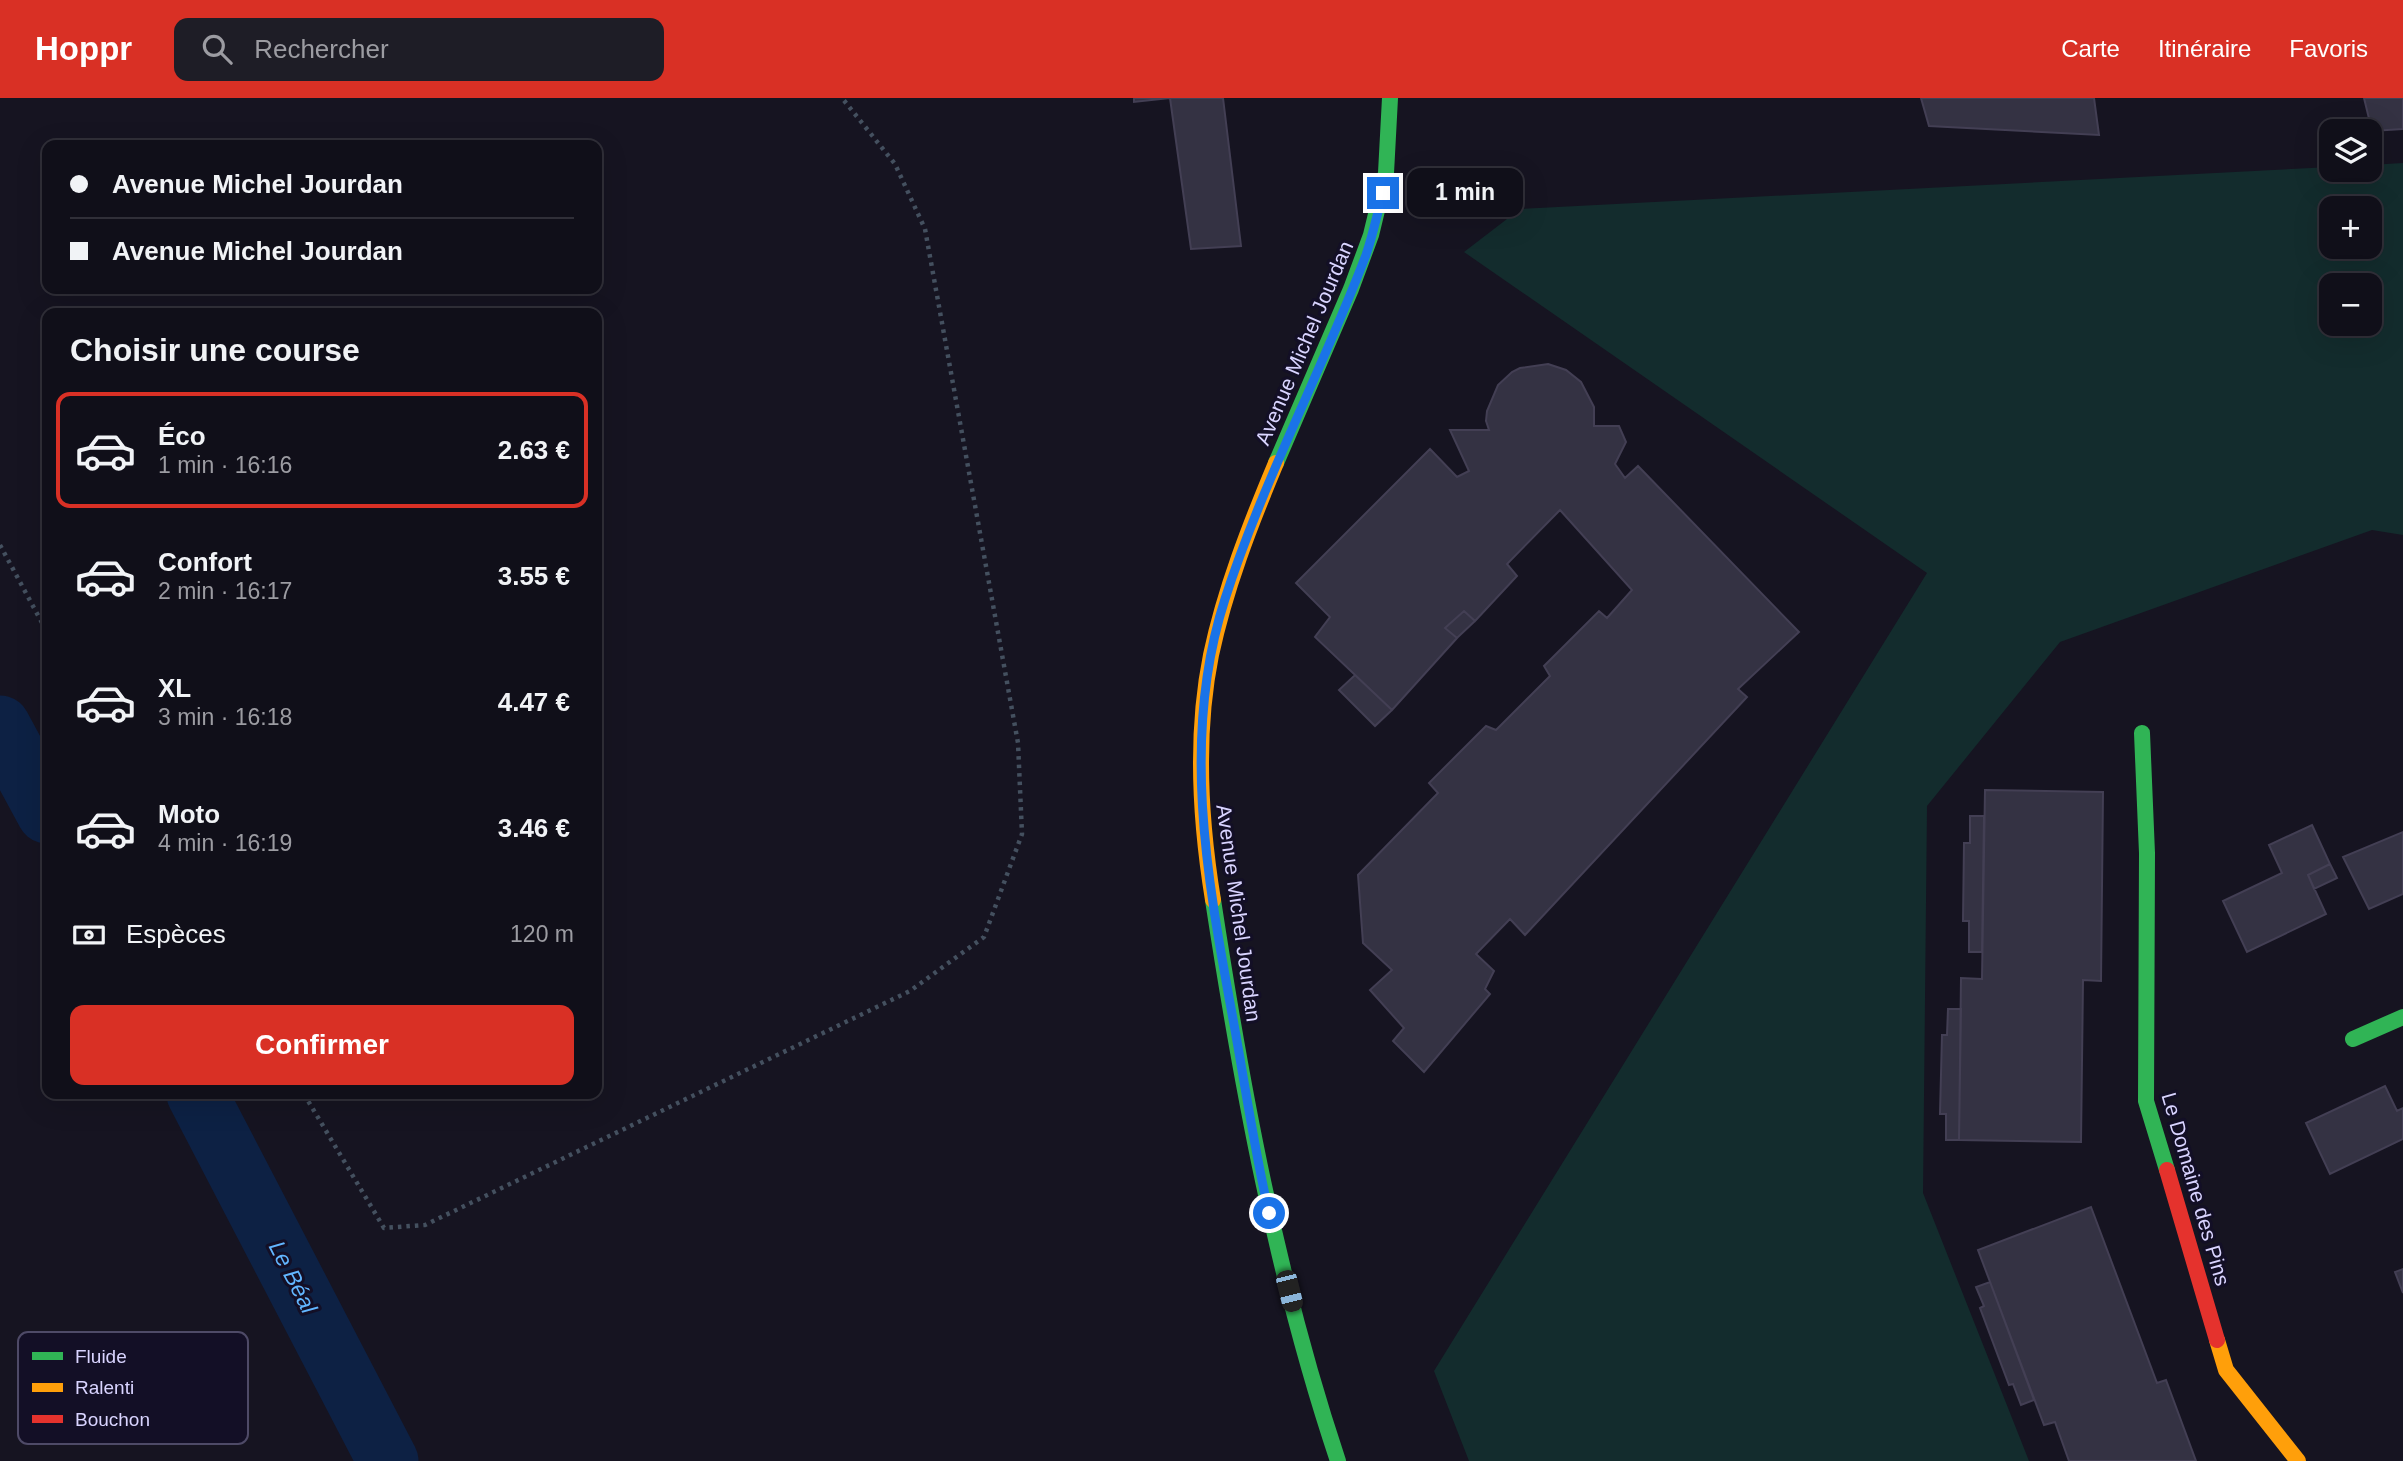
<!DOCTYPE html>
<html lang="fr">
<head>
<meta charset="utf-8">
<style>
  :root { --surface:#100f19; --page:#1e1d26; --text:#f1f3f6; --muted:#9c9ca2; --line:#302f38; --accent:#d93025 }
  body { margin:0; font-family:Helvetica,sans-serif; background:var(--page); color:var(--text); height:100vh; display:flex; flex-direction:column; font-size:26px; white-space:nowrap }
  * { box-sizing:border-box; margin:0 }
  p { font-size:23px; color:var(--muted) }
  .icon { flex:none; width:38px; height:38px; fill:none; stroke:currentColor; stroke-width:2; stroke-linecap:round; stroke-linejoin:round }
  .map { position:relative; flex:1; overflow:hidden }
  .sheet { position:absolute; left:42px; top:210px; width:560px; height:791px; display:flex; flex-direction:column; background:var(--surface); border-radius:14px; box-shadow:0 7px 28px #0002,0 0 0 2px var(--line) }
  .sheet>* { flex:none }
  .hud { position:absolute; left:42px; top:42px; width:560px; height:154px; border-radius:14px; box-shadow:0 7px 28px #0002,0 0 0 2px var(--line); display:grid; align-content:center; height:154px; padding:0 28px; background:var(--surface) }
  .controls { position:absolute; left:2319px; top:21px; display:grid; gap:14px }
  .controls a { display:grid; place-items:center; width:63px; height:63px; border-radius:14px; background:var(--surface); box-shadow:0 7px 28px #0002,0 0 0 2px var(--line); font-size:35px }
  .end { position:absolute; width:32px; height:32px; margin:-16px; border:9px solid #1a73e8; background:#fff; box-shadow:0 0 0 4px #fff }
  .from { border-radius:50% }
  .bubble { position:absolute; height:49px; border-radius:14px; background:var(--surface); box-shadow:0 7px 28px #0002,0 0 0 2px var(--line); font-size:23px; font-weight:700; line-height:49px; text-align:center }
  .car { position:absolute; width:21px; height:42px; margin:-21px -10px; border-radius:9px; box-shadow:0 0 5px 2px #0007; background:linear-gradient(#222 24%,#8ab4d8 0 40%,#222 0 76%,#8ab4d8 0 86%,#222 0) }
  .hud b { display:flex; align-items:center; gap:24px; height:66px; font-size:26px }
  .hud b+b { border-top:2px solid var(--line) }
  .hud i { width:18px; height:18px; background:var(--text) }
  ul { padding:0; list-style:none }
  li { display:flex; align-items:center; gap:21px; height:116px; margin:0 14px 10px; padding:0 14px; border:4px solid transparent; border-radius:14px }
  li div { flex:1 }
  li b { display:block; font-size:26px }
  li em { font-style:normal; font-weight:700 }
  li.active { border-color:var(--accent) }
  li>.icon { width:63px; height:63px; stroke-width:1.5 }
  h2 { padding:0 28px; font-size:32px; line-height:84px }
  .pay { display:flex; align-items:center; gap:18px; height:77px; padding:0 28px; font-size:26px }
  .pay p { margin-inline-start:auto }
  .action { display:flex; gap:14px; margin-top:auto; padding:14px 28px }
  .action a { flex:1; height:80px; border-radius:14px; background:var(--accent); color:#fff; font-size:28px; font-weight:700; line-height:80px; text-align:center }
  header { display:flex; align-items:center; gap:42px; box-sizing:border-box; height:98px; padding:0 35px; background:var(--accent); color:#fff }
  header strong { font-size:33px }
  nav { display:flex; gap:38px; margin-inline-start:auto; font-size:24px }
  .search { width:490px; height:63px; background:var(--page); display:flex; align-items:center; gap:18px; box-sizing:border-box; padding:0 24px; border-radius:14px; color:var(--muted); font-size:26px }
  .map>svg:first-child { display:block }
  .green { fill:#132c2d; fill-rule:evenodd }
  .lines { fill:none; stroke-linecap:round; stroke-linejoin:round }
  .canal { stroke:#0d2144; stroke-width:61 }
  .building { fill:#343243; stroke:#433f54; stroke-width:2 }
  .path { stroke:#44505f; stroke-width:4.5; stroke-dasharray:3.5 5; stroke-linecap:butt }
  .fast { stroke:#30b455; stroke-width:16 }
  .slow { stroke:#ff9f0a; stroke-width:16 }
  .jam { stroke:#e5322d; stroke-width:16 }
  .route { stroke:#1a73e8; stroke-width:9 }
  .labels { text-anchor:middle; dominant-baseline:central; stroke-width:6; stroke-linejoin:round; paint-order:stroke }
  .street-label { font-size:21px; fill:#d9d4ff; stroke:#130f26 }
  .water-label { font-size:23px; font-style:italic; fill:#62b6ff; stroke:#130f26 }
  .key { fill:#130f26; stroke:#4e4a67; stroke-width:2 }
  .key-label { font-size:19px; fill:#d9d4ff }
</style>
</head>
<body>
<header>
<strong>Hoppr</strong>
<div class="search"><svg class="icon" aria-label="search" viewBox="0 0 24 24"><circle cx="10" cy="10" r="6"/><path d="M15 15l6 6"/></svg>Rechercher</div>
<nav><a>Carte</a><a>Itinéraire</a><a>Favoris</a></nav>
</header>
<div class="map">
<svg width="2403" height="1363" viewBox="0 0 2403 1363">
  <rect width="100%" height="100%" fill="#161421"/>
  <path class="green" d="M2403 65V437L2372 432 2060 544 1927 708 1923 1095 2029 1363H1469L1434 1273 1927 475 1464 154 1520 111 2331 69V72H2370V67ZM2331 110H2370V149H2331ZM2331 187H2370V226H2331Z"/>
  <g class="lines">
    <path class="canal" d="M0 628 47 715
      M197 996 388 1363"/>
  </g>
  <path class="building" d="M1134 0H1223L1241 148 1191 151 1170 0 1134 4Z
    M1921 0H2094L2099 37 1929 28Z
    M2364 0H2403V31L2372 33Z
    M1548 266 1566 272 1581 284 1594 309V328H1619L1626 344 1615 366 1625 380 1638 368 1799 534 1738 591 1747 599 1525 837 1510 821 1476 856 1494 873 1485 891 1490 896 1424 974 1393 943 1404 930 1370 892 1392 872 1363 845 1358 777 1438 695 1429 685 1486 628 1496 632 1550 578 1544 568 1599 513 1607 520 1632 492 1560 412 1507 466 1517 478 1475 523 1464 513 1445 530 1457 540 1392 612 1315 539 1330 519 1296 485 1430 351 1457 379 1469 373 1450 332H1489L1486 323 1487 313 1498 287 1512 274 1520 270Z
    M1464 513 1475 523 1457 540 1445 530Z
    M1355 577 1392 612 1375 628 1339 592Z
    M1985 692 2103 694 2101 883 2083 882 2081 1044 1959 1042 1961 880 1982 881Z
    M1970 718H1984L1982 854H1969V823H1963L1964 745H1970Z
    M2312 727 2330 766 2308 777 2326 816 2247 854 2223 803 2282 775 2269 747Z
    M2403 734V796L2369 811 2343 759Z
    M2330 766 2337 780 2314 791 2308 777Z
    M1948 911H1961L1959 1042H1946V1016H1940L1942 937H1947Z
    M2385 988 2397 1013 2403 1010V1041L2330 1076 2306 1025Z
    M2091 1109 2157 1285 2166 1282 2196 1363H2069L2055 1324 2044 1327 1978 1152Z
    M2403 1171V1195L2395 1174Z
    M1990 1184 2034 1302 2021 1307 2013 1286 2009 1287 1980 1210 1984 1208 1976 1189Z"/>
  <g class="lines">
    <path class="path" d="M0 447 47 534
      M304 996 384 1130 425 1127 910 893 984 839 1022 736 1018 645 925 131 895 66 842 0"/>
    <path class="fast" d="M1276 365 1351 191 1371 137 1386 75 1390 0
      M2142 635 2147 755 2146 1003 2167 1072
      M1213 802C1242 991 1277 1181 1338 1363
      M2353 941 2403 919"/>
    <path class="slow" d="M1213 802C1200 722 1195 636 1211 557 1225 491 1250 427 1276 365
      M2217 1242 2226 1272 2298 1363"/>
    <path class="jam" d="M2167 1072 2217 1242"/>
  </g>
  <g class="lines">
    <path class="route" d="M1269 1115C1255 1055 1246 993 1235 932 1209 790 1179 643 1225 501 1263 383 1322 273 1366 157 1373 137 1377 116 1383 95"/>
  </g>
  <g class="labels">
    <g class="street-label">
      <text transform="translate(1304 245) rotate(-67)">Avenue Michel Jourdan</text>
      <text transform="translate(1239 815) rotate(82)">Avenue Michel Jourdan</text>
      <text transform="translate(2196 1091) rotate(74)">Le Domaine des Pins</text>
    </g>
    <g class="water-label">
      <text transform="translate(293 1179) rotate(63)">Le Béal</text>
    </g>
  </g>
  <rect x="18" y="1234" width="230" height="112" rx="10" class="key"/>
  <rect x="32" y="1254" width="31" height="8" fill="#30b455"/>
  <rect x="32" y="1285" width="31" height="9" fill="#ff9f0a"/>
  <rect x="32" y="1317" width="31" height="8" fill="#e5322d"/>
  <g class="key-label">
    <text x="75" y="1265">Fluide</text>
    <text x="75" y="1296">Ralenti</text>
    <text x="75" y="1328">Bouchon</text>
  </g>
</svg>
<div class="controls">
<a><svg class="icon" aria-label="layers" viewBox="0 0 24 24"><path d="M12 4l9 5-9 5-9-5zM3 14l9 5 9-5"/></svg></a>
<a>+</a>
<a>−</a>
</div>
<i class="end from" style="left:1269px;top:1115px"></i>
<i class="end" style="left:1383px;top:95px"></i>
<div class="bubble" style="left:1407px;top:70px;width:116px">1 min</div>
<i class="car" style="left:1289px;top:1193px;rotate:166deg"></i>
<div class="hud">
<b><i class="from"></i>Avenue Michel Jourdan</b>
<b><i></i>Avenue Michel Jourdan</b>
</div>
<section class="sheet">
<h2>Choisir une course</h2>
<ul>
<li class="active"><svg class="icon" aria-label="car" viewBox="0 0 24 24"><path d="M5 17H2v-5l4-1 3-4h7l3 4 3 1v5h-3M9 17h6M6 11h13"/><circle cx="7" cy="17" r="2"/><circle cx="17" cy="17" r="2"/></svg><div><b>Éco</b><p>1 min · 16:16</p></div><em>2.63 €</em></li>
<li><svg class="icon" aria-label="car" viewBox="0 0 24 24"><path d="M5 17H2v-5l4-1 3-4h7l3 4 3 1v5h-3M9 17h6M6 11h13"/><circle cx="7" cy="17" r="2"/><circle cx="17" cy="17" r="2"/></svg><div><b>Confort</b><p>2 min · 16:17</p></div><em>3.55 €</em></li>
<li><svg class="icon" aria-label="car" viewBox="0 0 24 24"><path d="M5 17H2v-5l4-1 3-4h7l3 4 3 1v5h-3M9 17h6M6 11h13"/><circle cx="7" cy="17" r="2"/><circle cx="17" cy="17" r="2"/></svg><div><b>XL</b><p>3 min · 16:18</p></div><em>4.47 €</em></li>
<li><svg class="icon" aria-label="car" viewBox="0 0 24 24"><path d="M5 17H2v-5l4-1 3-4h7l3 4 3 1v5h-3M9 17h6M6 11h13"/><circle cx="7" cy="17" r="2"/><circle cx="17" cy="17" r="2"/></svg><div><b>Moto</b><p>4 min · 16:19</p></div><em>3.46 €</em></li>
</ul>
<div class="pay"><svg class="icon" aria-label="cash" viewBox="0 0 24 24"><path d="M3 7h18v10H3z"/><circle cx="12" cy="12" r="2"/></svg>Espèces<p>120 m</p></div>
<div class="action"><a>Confirmer</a></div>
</section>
</div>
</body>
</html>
